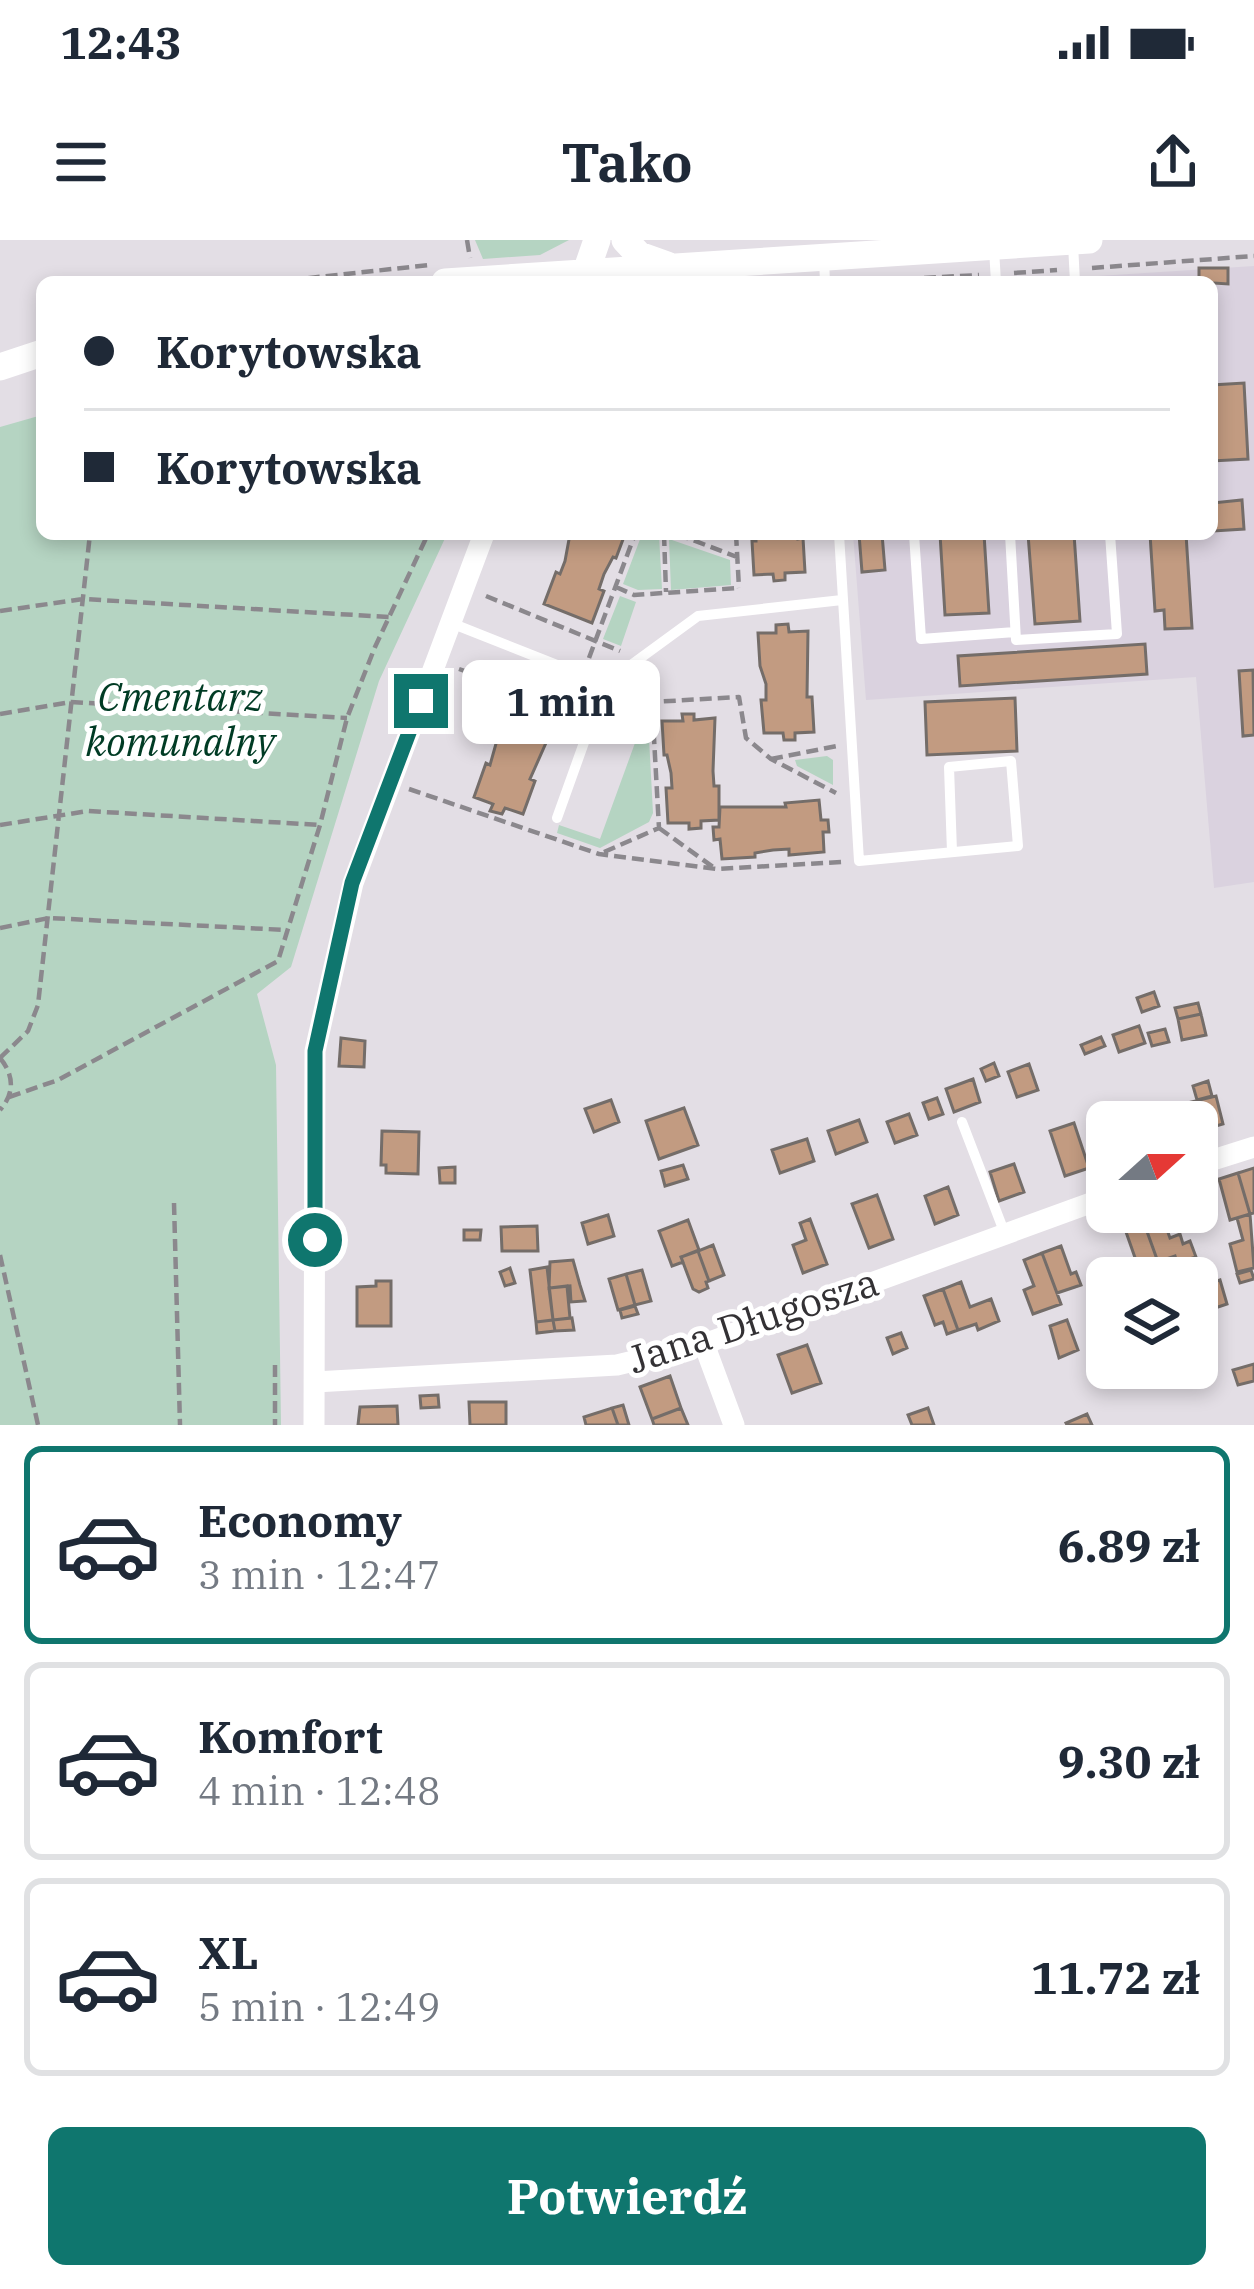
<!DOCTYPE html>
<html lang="pl">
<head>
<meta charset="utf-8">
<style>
  :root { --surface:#fff; --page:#f2f2f3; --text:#1f2937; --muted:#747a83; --line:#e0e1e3; --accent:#0f766e }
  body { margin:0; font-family:"IBM Plex Serif",serif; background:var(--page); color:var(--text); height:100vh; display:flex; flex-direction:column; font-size:45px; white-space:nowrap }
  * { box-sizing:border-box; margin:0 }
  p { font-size:39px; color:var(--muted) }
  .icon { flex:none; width:66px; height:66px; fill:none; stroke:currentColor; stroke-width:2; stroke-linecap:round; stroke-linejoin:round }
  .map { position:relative; height:1185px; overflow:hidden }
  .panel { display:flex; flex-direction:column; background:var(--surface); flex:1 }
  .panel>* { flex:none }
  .banner { position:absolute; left:36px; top:36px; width:1182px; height:264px; border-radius:18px; box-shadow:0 6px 18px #0003; display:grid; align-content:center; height:264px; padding:0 48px; background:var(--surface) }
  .needle { width:78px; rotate:69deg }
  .buttons { position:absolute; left:1086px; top:861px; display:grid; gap:24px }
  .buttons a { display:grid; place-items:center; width:132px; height:132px; border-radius:18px; background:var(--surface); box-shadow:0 6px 18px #0003; font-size:60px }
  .end { position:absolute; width:54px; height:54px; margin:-27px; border:15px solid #0f766e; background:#fff; box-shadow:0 0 0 6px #fff }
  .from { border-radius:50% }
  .bubble { position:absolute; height:84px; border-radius:18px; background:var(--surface); box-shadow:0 6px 18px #0003; font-size:39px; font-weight:700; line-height:84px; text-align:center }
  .banner b { display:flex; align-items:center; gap:42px; height:114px; font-size:45px }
  .banner b+b { border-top:3px solid var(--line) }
  .banner i { width:30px; height:30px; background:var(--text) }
  ul { padding:21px 0 0; list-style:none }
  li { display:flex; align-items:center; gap:36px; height:198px; margin:0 24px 18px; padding:0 24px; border:6px solid var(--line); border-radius:18px }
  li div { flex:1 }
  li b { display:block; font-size:45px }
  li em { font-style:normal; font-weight:700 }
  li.on { border-color:var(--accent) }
  li>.icon { width:108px; height:108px; stroke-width:1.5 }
  .action { display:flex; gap:24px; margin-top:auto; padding:24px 48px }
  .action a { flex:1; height:138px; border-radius:18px; background:var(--accent); color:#fff; font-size:48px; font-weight:700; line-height:138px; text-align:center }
  .status { display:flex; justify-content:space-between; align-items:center; height:84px; padding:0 60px; background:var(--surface); direction:ltr }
  .status svg { height:33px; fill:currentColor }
  header { display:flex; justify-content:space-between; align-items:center; height:156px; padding:0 48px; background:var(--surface); font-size:54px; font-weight:700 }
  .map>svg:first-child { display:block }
  .built { fill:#dad2df }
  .green { fill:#b5d4c2 }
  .building { fill:#c29b81; stroke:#746d69; stroke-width:3 }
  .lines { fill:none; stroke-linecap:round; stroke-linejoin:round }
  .path { stroke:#8b888d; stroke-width:4.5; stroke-dasharray:12 6; stroke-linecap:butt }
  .service { stroke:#fff; stroke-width:10 }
  .minor { stroke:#fff; stroke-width:21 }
  .tertiary { stroke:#fff; stroke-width:27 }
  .route { stroke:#0f766e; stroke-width:15 }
  .labels { text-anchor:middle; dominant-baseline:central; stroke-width:10; stroke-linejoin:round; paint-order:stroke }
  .park-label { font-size:39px; font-style:italic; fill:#003b24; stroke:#fff }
  .street-label { font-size:39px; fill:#333134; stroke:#fff }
</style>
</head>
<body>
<div class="status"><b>12:43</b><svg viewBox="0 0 49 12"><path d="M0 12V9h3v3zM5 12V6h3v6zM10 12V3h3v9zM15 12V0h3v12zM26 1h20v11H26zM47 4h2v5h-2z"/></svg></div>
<header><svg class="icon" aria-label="menu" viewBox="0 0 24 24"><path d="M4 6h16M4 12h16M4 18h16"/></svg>Tako<svg class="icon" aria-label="share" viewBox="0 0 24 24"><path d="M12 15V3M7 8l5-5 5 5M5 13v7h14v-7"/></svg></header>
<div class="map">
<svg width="1254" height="1185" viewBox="0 0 1254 1185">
  <rect width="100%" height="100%" fill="#e3dee5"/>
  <path class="built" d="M1254 26V642L1214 648 1196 437 866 460 853 294H1212V42H1004Z"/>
  <path class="green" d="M475 0H569L540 15 483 19Z
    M42 175V294H447L379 441 291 727 257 754 276 825 281 1185H0V187Z
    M642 294 659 295 662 349 638 350 623 344Z
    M669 299 730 320 731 345 671 350Z
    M620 356 636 362 621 406 603 399Z
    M624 452H633L647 460 653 573 649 582 600 608 557 593 559 585 600 599 643 481 621 472 618 458Z
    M827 516 833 520V545L797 526 795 520Z"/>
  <path class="building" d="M1199 28H1228V44L1199 42Z
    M1244 143 1248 219 1212 221V145Z
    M1242 260 1244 289 1214 291 1212 263Z
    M570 294H625L616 318 613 317 604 334 599 349 604 351 592 383 544 364 556 332 560 334 565 321Z
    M756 294H798V299L803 298 805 332 785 333V340L774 341 773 334 754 335 752 301H756Z
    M859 294H882L885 330 862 332Z
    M940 294H984L989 373 945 375Z
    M1028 294H1074L1080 381 1035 384Z
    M1150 294H1186L1192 388 1165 389 1164 370 1155 371Z
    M788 384 789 392 808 391 807 457H812L814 492 795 493V500H784L783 493H764L761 460H766V444L760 426 758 393H776V385Z
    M1145 404 1147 434 960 446 958 416Z
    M1253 430 1254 495 1243 496 1239 431Z
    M1015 458 1017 511 927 515 925 462Z
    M508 461 527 467 530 461 541 465 539 472 557 478 530 539 535 541 523 574 505 568 502 574 490 571 493 564 474 557 486 523 490 525Z
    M682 474H694V480L715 478 713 531 714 546H719V580L701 581V588L689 589V583H668L666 548H672L671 533 667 515H664L662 481H683Z
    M819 560 821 580H828L829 592H823L824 612 789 615V609L773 610 755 613V617L722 619 720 599 714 600 713 587H719L720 567H786L785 563Z
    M1154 752 1159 766 1142 772 1137 758Z
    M1198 763 1201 774 1178 779 1175 768Z
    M1201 774 1206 795 1182 800 1178 779Z
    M1139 786 1145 803 1119 812 1113 795Z
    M1165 789 1169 802 1152 806 1148 793Z
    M1101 797 1105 806 1085 814 1081 805Z
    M341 798 365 801 364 827 339 826Z
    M994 823 999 836 986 841 981 829Z
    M1029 824 1038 850 1017 857 1008 832Z
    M973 839 980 862 954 872 946 849Z
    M1208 841 1212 856 1197 860 1193 846Z
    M1216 856 1223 884 1199 891 1191 862Z
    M937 858 943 874 929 879 923 863Z
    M611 860 619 882 594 892 585 869Z
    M684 868 698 905 659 919 646 881Z
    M909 874 917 895 895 903 887 882Z
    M859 880 867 902 836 914 828 891Z
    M1074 883 1089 928 1065 936 1050 891Z
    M382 891 419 892 418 934 386 933V925H381Z
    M807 899 814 921 780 933 772 910Z
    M1014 924 1024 952 999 961 990 932Z
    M683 925 688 939 665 946 661 931Z
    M455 927V943H440L439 928Z
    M1254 928V973L1250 974 1238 933Z
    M1238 933 1250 974 1230 980 1219 939Z
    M948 947 958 975 935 984 925 956Z
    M877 955 893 999 869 1008 852 964Z
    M1119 972H1140L1158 1022 1139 1029Z
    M1140 972H1175L1178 980 1165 984 1170 998 1180 994 1183 1004 1190 1001 1196 1017 1177 1023 1175 1016 1158 1022Z
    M1250 974 1254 1028 1237 1032 1230 1004 1243 1000 1237 978Z
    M608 975 614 996 588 1004 582 983Z
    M810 979 827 1024 803 1033 793 1005 806 1000 800 983Z
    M688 980 699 1010 681 1017 683 1022 672 1026 659 991Z
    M537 986 538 1011H502L501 987Z
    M464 990H481L480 1000H464Z
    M713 1005 724 1035 709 1041 698 1011Z
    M1061 1006 1071 1034 1076 1032 1081 1045 1057 1053 1042 1013Z
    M698 1011 709 1041 706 1042 708 1048 699 1052 693 1049 681 1017Z
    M1042 1013 1061 1064 1033 1074 1024 1050 1034 1046 1024 1020Z
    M573 1020 580 1045 585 1061 571 1062 570 1046 549 1048 550 1022Z
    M547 1027 553 1080 536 1082 530 1030Z
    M510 1028 515 1043 505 1046 500 1032Z
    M642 1030 651 1061 635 1065 626 1034Z
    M1251 1030 1254 1039 1240 1043 1237 1034Z
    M626 1034 635 1065 618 1070 609 1039Z
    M1220 1040 1227 1064 1206 1071 1199 1047Z
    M376 1041H391V1086H357V1047L376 1046Z
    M961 1042 970 1067 991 1059 999 1081 978 1090 976 1084 958 1090 943 1049Z
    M1198 1044 1207 1073 1197 1076V1045Z
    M567 1046 570 1078 553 1080 549 1048Z
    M943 1049 958 1090 947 1094 943 1082 935 1085 924 1056Z
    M635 1066 638 1074 622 1078 620 1070Z
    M572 1078 574 1090 555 1091 553 1080Z
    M553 1080 555 1091 537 1093 536 1082Z
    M1067 1080 1078 1110 1059 1118 1050 1086Z
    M901 1093 907 1108 893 1114 887 1098Z
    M807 1105 821 1143 792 1153 778 1115Z
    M1254 1124V1141L1238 1145 1233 1130Z
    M670 1136 681 1168 652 1179 640 1147Z
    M438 1155 439 1167 421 1168 420 1156Z
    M469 1162H506V1185H470Z
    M623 1165 629 1185H618L612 1168Z
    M397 1166 398 1185H358L360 1167Z
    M612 1168 618 1185H586L584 1177Z
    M681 1168 688 1185H654L652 1179Z
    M928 1168 934 1185H912L908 1175Z
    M1087 1174 1092 1185H1067L1066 1183Z"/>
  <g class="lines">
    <path class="path" d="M467 0 470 18
      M1092 28 1254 16
      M1014 33 1057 30
      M924 38 979 35
      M272 42 429 25
      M664 294 666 352
      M677 294 737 317
      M736 294 739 348
      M616 347 634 355 739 348
      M486 356 620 411
      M0 371 83 359 389 377
      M589 418 635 294
      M459 429 578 471
      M643 433 652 462
      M0 474 71 462 347 478
      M771 519 837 506
      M409 549 599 614 717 629 842 622
      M0 585 88 571 320 585
      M659 588 713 627
      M604 612 659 588 652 462 739 457 746 498 771 519 836 553
      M0 688 49 678 286 690
      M0 818 28 791 38 765 90 294
      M0 818C14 835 15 853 0 870
      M9 857 58 840 278 721 320 585 347 478 375 407 428 294
      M174 963 180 1185
      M0 1015 38 1185
      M275 1125V1185"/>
    <path class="service" d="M1073 4 1075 42
      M994 9 996 42
      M824 20 825 42
      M839 294 859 621 1018 606 1011 521 949 527 952 612
      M914 294 921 399 1015 392
      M1010 294 1016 400 1117 394 1110 294
      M451 383 605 444 557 578
      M605 444 698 376 842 360
      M962 882 1005 994"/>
    <path class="minor" d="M1197 925 1254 907
      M704 1104 734 1185
      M315 1142 617 1125 704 1104 1107 957
      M314 1185 315 811 353 643 484 294"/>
    <path class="tertiary" d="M625 0 639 15 667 25
      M586 32 597 0
      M445 42 1089 0
      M0 127 42 113"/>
  </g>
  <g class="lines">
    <path class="route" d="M315 1000V811L352 643 421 461"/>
  </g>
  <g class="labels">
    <g class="park-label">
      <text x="180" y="456">Cmentarz<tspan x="180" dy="45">komunalny</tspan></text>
    </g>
    <g class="street-label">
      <text transform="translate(753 1080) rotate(-18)">Jana Długosza</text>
    </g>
  </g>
</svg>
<div class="buttons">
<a><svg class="needle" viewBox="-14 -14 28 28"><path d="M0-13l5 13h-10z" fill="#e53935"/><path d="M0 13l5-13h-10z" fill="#747a83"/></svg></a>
<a><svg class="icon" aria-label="layers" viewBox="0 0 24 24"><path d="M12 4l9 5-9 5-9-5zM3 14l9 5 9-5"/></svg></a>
</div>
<i class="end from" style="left:315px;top:1000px"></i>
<i class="end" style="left:421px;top:461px"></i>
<div class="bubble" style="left:462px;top:420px;width:198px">1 min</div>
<div class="banner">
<b><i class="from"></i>Korytowska</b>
<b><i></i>Korytowska</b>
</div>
</div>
<section class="panel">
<ul>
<li class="on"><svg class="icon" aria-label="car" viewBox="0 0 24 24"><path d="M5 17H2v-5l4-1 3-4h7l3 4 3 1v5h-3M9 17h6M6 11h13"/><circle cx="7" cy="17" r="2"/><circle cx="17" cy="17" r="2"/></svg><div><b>Economy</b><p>3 min · 12:47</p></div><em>6.89 zł</em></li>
<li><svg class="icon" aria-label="car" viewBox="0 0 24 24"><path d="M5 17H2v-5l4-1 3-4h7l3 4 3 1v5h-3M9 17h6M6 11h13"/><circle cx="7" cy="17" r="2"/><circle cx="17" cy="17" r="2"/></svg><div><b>Komfort</b><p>4 min · 12:48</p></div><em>9.30 zł</em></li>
<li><svg class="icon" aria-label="car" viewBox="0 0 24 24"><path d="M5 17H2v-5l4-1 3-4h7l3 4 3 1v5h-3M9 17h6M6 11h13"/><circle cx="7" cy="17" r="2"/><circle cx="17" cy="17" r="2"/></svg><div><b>XL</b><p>5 min · 12:49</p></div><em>11.72 zł</em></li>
</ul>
<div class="action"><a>Potwierdź</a></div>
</section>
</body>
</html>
